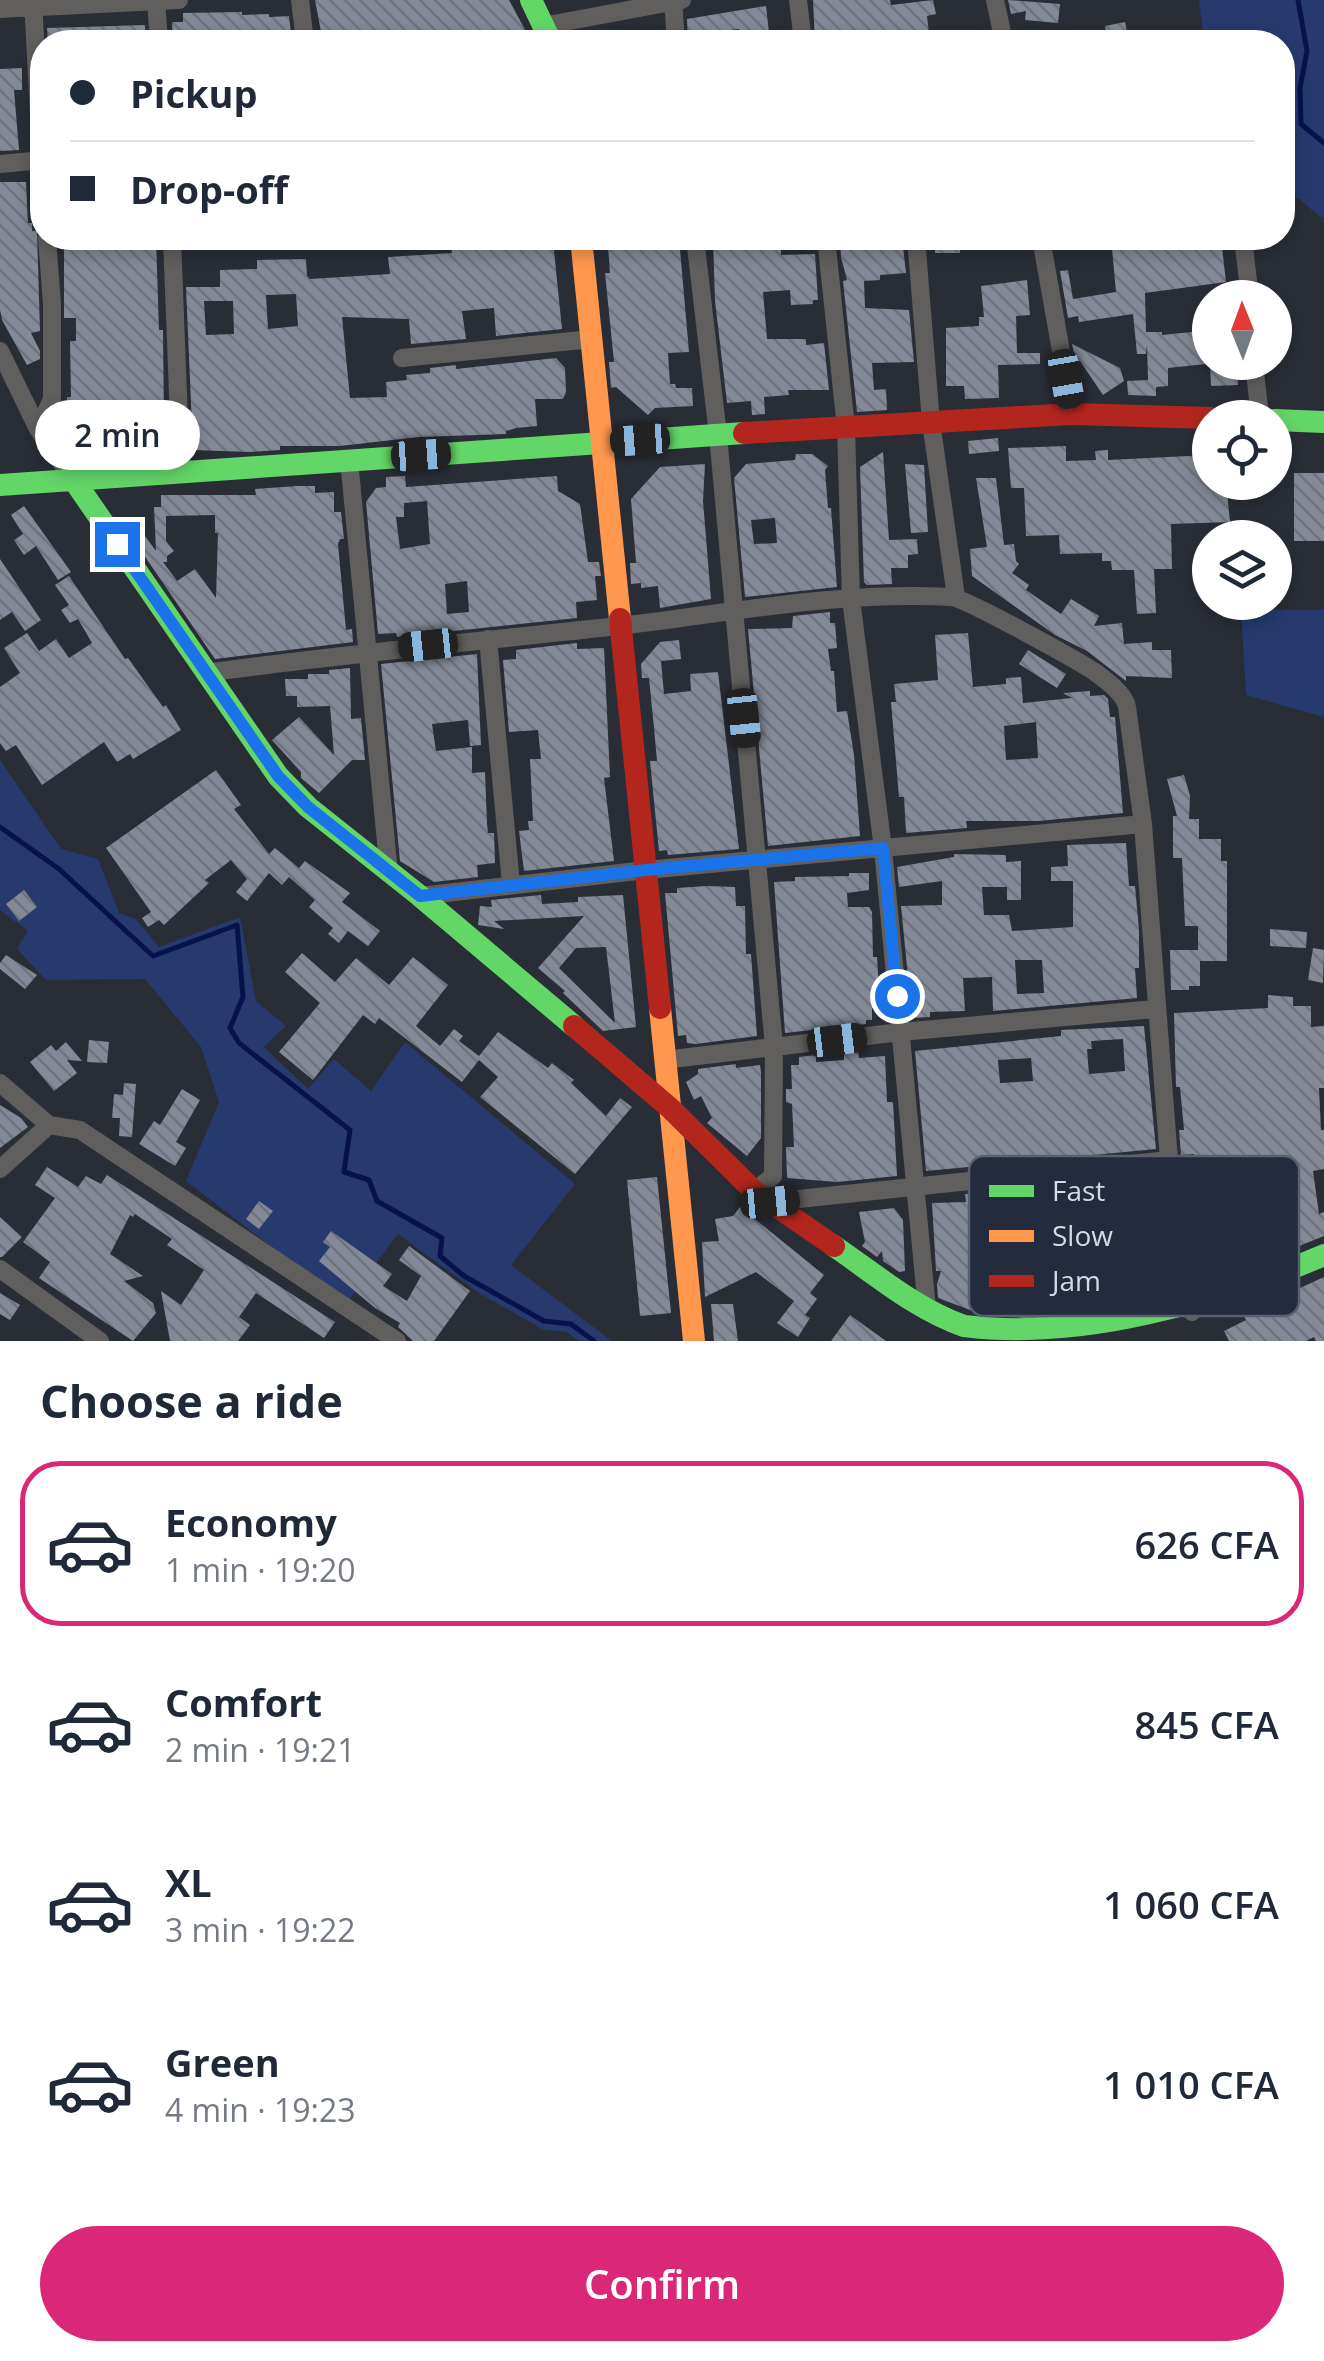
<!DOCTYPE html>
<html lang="en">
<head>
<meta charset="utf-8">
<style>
  :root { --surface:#fff; --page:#f2f2f3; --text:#1f2937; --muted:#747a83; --line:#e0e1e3; --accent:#db2777 }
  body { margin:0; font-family:"Open Sans",sans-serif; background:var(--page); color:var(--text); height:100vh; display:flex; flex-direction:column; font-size:38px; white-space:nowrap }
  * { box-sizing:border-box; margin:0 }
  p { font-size:32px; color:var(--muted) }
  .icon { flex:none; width:55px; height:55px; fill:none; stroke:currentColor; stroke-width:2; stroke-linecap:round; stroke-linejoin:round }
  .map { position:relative; height:1341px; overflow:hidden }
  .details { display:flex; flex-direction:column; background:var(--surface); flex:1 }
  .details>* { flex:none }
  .banner { position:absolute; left:30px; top:30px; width:1265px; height:220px; border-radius:40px; box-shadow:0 5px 15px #0003; display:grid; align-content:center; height:220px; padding:0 40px; background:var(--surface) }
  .needle { width:65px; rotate:359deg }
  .buttons { position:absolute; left:1192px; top:280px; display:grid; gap:20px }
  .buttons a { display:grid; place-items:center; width:100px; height:100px; border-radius:50%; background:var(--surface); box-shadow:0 5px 15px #0003; font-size:50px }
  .end { position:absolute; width:45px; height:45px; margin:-22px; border:12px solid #1a73e8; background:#fff; box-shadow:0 0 0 5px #fff }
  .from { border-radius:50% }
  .bubble { position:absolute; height:70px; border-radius:35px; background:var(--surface); box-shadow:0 5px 15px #0003; font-size:32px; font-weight:600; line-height:70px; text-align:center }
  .car { position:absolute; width:30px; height:60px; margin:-30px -15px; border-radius:12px; box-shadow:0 0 8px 2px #0007; background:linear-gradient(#222 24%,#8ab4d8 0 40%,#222 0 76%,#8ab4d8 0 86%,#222 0) }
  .banner b { display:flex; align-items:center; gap:35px; height:95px; font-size:38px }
  .banner b+b { border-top:2px solid var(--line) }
  .banner i { width:25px; height:25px; background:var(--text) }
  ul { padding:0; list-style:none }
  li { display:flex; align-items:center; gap:30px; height:165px; margin:0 20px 15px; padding:0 20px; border:5px solid transparent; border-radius:40px }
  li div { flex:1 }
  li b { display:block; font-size:38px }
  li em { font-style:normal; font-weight:600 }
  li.selected { border-color:var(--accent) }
  li>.icon { width:90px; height:90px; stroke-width:1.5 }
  h2 { padding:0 40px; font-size:45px; line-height:120px }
  .cta { display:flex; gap:20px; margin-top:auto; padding:20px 40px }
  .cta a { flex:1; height:115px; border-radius:60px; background:var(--accent); color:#fff; font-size:40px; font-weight:600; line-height:115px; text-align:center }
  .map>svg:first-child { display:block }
  .grass { fill:#263a6d }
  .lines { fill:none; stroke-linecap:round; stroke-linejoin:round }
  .stream { stroke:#06124c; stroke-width:5 }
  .building { fill:url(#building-back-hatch); fill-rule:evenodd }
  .street { stroke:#605f5e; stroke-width:18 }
  .fast { stroke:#63d668; stroke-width:22 }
  .slow { stroke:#ff974d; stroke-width:22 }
  .jam { stroke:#b3261e; stroke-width:22 }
  .route { stroke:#1a73e8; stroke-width:12 }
  .key { fill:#232b3c; stroke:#58606f; stroke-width:2.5 }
  .key-label { font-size:28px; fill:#d4dae5 }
</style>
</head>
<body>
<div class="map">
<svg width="1324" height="1341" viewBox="0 0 1324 1341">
  <defs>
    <pattern id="building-back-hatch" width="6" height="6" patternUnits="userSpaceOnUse" patternTransform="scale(2.5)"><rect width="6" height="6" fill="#838996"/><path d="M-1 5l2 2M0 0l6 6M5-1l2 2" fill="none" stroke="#6f737e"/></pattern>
  </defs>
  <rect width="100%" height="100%" fill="#292d36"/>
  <path class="grass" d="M1199 0H1324V220L1298 198 1283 199 1282 42H1204Z
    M1241 609 1324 610V717L1246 695Z
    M0 760 61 849 98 859 119 913 136 919 159 947 240 917 256 1001 286 1026 264 1047 308 1089 334 1059 371 1091 405 1042 575 1184 511 1265 612 1341H579L567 1332 542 1329 476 1291 398 1234 346 1304 186 1181 219 1102 201 1047 145 979 46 980 17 949 28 931 0 910Z"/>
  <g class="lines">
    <path class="stream" d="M1298 0 1307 51 1300 88 1301 124 1324 143
      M0 827 59 869 153 956 237 925 243 997 230 1028 239 1043 350 1130 344 1172 369 1180 377 1201 442 1238 440 1256 464 1276 544 1321 571 1324 594 1341"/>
  </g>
  <path class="building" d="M315 0H509L530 39 523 42H323Z
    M813 0H890L891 5 933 0 936 14 927 16 929 33 877 39 878 42H815Z
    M1008 0 1060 4 1058 23 1025 20 1026 11 1011 14Z
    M766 6 770 42H741L739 29 706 33 707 42H688L687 19Z
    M242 12V15L269 14V17L289 16 292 42H173L172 22H183V13Z
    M1125 22 1129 42H1108L1105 26Z
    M145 25 146 42H126V39L48 42 47 28Z
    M22 68V90H14L19 150 0 151V69Z
    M0 182H26L28 223H32V231H37L40 331 31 333 40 351V359L27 365 2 320 0 310Z
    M64 238H156L159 330H163L164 424H167V439H157L158 459 90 464V460L73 458V438H60L58 416 63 406H67V397H71L70 341H76V318H64Z
    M517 238H543V242L553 241 562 329 496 336 494 308 462 311 466 339 411 344 409 319 342 317 350 398 387 397 386 382 407 380 406 375 430 373V368L456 365V369L556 358 565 368 566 392 563 399H535L537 426 516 428 506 431V434L419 437 340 446H280V450L250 452 193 450 186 287H220V270L257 269V260L306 259 307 276 310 279 390 274 388 257 452 253 451 246ZM296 294 298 326 268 329 266 295ZM204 301H233L234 334 206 335Z
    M597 238H679L689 352 668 353 670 384H675L676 388H692L693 406 655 408 648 415 616 387 611 388 609 362H614L605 273H610L608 246Z
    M781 238V255L815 254 818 300H813V304L791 305 790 290 763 292 767 339H806V345L824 343 829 390H788L789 395 764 397 765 414 752 415 751 401 727 403 715 301 713 239Z
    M840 238H902L906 273 880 275V280L864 281 865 308 909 310 914 362 872 363 874 390 886 389 887 410 857 412 843 281 847 280 841 257Z
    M935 238H960V253H935Z
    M994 238H1029L1030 247 995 250Z
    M1111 238H1221L1226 282 1145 293 1146 332H1162V335L1202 331 1206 364 1168 368V386L1156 387V396L1128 395 1127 381 1148 380 1147 345 1146 354H1137L1133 314 1079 322 1078 316 1068 318 1060 271 1068 270 1073 299 1116 292Z
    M1027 280 1030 315 1016 316 1017 353H1040V364L998 365 999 398 965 399 964 386H946V328L979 326V317H984L981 286Z
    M1072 344 1120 368 1124 381 1103 395 1080 361 1076 362Z
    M1210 362H1237L1238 385 1211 386Z
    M998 438 999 451 969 454 968 441Z
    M1066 446V461L1096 460 1095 451 1108 450V460L1208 455 1209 482H1226L1230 522 1171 524 1172 569H1154L1156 613 1137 614 1134 570H1112L1111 561H1102V553L1060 554 1059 535 1026 536 1024 488H1011L1008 448Z
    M883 452 889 540 917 539 918 554 908 555V568H891L892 584 867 585 864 582 860 467Z
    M796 454H812L828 466 825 470 828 508H831L837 587 745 597 734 478 746 464 795 460ZM775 518 777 543 754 544 751 520Z
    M705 464 703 501 711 599 660 608 658 586 641 588V583L631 584 630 563H636L631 499 660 467Z
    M905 464 924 465 928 532 911 533Z
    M1294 473H1324V541H1294Z
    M405 476 406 487 557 476 558 491 580 504 588 562H599L601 576H595L597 600 576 602 577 618 397 637 396 633 378 634 366 502 376 488 386 487V477ZM427 501 430 544 400 549 396 517H404V503ZM467 581 469 612 447 614 445 584Z
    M976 478H996L1004 545 1014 544 1016 561 1019 564 1012 573 1029 585 1026 590 1061 614 1071 599 1099 616 1094 626 1122 623 1124 644 1152 642V650H1171L1172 678 1126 676V681L1087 651 1055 635 972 576 970 549 987 547Z
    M297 486H315V493L334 492V512H341L344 539H340L338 544 346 630 352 629 353 642 215 659 122 523 131 517 156 551 154 507H161V495H256L255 489ZM215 515V533H218L216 598 195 569 177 581 163 562H167V556L174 551 166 541V516Z
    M24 506 71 572 58 580 36 546 24 555 14 540 23 534 11 515Z
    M0 559 41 620 25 631 12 612 0 620Z
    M69 576 125 659 128 658 163 707 166 705 181 730 133 759 130 754 117 762 104 742 42 785 16 745 6 751 0 743V687L20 673 4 648 27 633 39 651 56 639 69 658 92 643 78 619 70 623 61 610 69 605 55 585Z
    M830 612V623H835L837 648 828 649 831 671H834L837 712 847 711 854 755 860 836 768 846 748 629 792 628 793 616Z
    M968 633 973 687 1006 684V678L1021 677 1023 703 1072 698 1063 693 1090 691V696L1104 695 1108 699 1110 717H1115L1123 813 1038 821H966L967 828 906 833 904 797H899L891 702H896L894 684 938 680 935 635ZM1036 722 1038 758 1006 760 1004 726Z
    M679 640 681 659 661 661 664 694 691 691 690 674 718 672 739 849 668 855 667 850 659 851 650 761H657L654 728 649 678H642L641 664 660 642Z
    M577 643V649L604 648 610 777 604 778 614 861 524 871 519 831 529 830 528 821H533L530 759H541L538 730 509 732 503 660 516 659V650Z
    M1028 650 1066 674 1057 688 1019 664Z
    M477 654 481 745 470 746 468 720 432 724 436 751 472 747V773L485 772 487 824 488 833H494L495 863 477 865 478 877 434 882 400 861 381 664Z
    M350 668 351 719 361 718 365 760H352L319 793 301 778V772L272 740 299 717 334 755 330 706 297 707V696H286L285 679H308V674H329V670Z
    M216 770 241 805 234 809 269 854 275 848 299 868 305 861 350 893 342 902 380 931 368 946 348 931 339 943 328 934 333 928 309 907 315 900 289 877 282 885 269 873 247 901 236 892 247 879 231 860 205 880 209 883 164 925 159 920 148 927 142 918 151 912 106 848Z
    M1184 775 1190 796 1189 819H1199V839H1221V861H1227V961H1200V986H1189V990H1171L1170 950H1198V926H1185L1182 858H1173V816H1177L1167 779Z
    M1126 843 1129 886H1135L1139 930V968H1135L1137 998 993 1011 992 977 963 978 965 1011 930 1012V1017L912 1018 901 906 942 905V881L899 887 897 867 954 857V854L1006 855V862L1021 861V900H1007V887H982L984 915H1009L1012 931 1073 927V881H1051V867L1068 866 1067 845ZM1015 960H1042L1044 993 1017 994Z
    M849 873H869V890L847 893 848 907H869L872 912 873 957H877L880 1007 872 1008V1020H866V1024L785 1033 774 882 795 881V877L849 876Z
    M706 886 735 887 736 906H745L746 954H751L757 1036 696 1044 687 1043 686 1035 678 1036 665 893H677V888Z
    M24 890 37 907 19 921 6 904Z
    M541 895 542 904 578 902V897L623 895 636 1027 603 1031 563 993 565 991 538 968 584 916 494 921 504 929 478 925 480 906 492 907 491 900ZM606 947 615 1023 559 968 576 948Z
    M1270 929 1307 932 1306 948 1270 946Z
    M1313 948 1324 950 1323 983 1308 980Z
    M302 953 335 982 356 958 389 985 413 957 448 985 416 1026 440 1046 454 1029 463 1036 459 1041 479 1056 498 1032 548 1068 552 1063 574 1080 571 1083 606 1116 620 1098 632 1107 575 1174 480 1097 498 1077 479 1060 462 1082 379 1018 375 1024 363 1015 313 1080 279 1052 320 1003 285 972Z
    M6 955 37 975 25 989 0 969V963Z
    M1268 995 1293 997V1006H1311V1027L1324 1026V1088H1319L1321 1130H1324V1169L1313 1171 1319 1214 1324 1212V1236L1299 1246 1273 1251 1274 1260 1206 1272 1185 1180H1201L1194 1154 1181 1155 1179 1130H1184L1180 1087H1176L1174 1013 1268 1008ZM1273 1187 1275 1219 1240 1227 1234 1197Z
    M1144 1026 1156 1149 926 1171 915 1051 1061 1036V1030ZM1123 1039 1125 1071 1089 1074 1087 1049H1092L1091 1041ZM1031 1058 1033 1081 1000 1083 998 1060Z
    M89 1040 109 1042 107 1063 87 1062Z
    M66 1042 82 1061 67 1060 77 1073 54 1091 30 1062 51 1045 56 1051Z
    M858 1050 859 1058 885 1056 887 1102H893L897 1176 837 1182 787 1178 786 1147H794L792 1104 786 1102V1089H792L791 1065H799V1057L816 1055V1062L844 1060V1051Z
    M736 1064V1068L760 1065 761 1073V1138L747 1156 707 1123 712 1118 701 1096 694 1100 686 1082 698 1074V1069Z
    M124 1083 136 1084 132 1137 119 1136 120 1118H112L114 1094 123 1095Z
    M182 1089 200 1100 176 1142 186 1148 175 1166 139 1144 154 1121 160 1125Z
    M0 1105 21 1118 28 1127 0 1148Z
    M47 1167 78 1187 86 1176 101 1184 107 1175 335 1322 324 1338 256 1293 239 1317 250 1325 238 1341H170L161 1291 181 1305 204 1270 167 1245 172 1239 135 1214 133 1217 130 1215 110 1254 143 1276 124 1281 153 1303 156 1313 133 1341 39 1278 50 1262 23 1242 55 1198 35 1185Z
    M657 1177 671 1313 640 1316 627 1180Z
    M1159 1180 1160 1206H1145L1146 1239 1165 1238 1167 1278 1163 1300 1102 1307V1314L1034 1319 981 1314 938 1298 937 1284 941 1271H936L932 1203 966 1202 965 1194 1006 1195V1191L1016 1189 1041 1186ZM1113 1203 1115 1230H1083L1082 1204ZM1068 1207 1069 1246H1046L1045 1208ZM1138 1249 1139 1277 1091 1276V1251Z
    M259 1201 273 1211 259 1229 246 1219Z
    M740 1207 824 1275 810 1293 817 1299 805 1315 810 1318 798 1337 777 1323 794 1301 756 1272 705 1297 702 1242 719 1241 715 1219 733 1216Z
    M894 1208 903 1220 905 1271 899 1272 883 1261 882 1251 877 1257 862 1246 865 1242 859 1212Z
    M0 1217 22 1237 2 1257H0Z
    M331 1231 392 1274 383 1286 407 1301 421 1276 399 1260 409 1246 470 1291 434 1341H413L398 1327 400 1323 375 1308 319 1261 330 1247 323 1242Z
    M1324 1277V1341H1316L1314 1337 1306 1341H1229L1224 1331 1246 1320 1243 1314Z
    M0 1293 20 1305 10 1320 0 1314Z
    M711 1304H733L738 1341H714Z
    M850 1315 886 1341H831Z"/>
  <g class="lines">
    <path class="street" d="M33 0 42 171
      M156 0 159 42
      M300 0 305 42
      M673 0 676 42
      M798 0 803 42
      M995 0 1004 42
      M0 9 179 0
      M543 26 682 0
      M0 164 42 160
      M172 238 181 472
      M695 238 718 435 774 1047 773 1176 754 1191
      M826 238 846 428 851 599 883 849 927 1309
      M916 238 931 422 956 597
      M1041 238 1072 414
      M1243 238 1250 298
      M0 351 38 429 73 479
      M402 358 592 339
      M1254 362 1260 418
      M38 429 52 399V304L47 238
      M349 460 389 873
      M488 639 511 884
      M205 673C343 654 481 641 619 626 729 613 840 591 951 597 965 598 1073 658 1092 670 1103 678 1125 693 1127 707L1143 824 1169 1160 1192 1312
      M420 896 646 870 1143 824
      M664 1060 901 1032 1155 1009
      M0 1083 49 1125 80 1130 397 1341
      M0 1169 49 1125
      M770 1202 1169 1160
      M0 1269 100 1341"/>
    <path class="fast" d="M531 0 551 42
      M1275 420 1324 422
      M73 479 278 776 308 807 420 896 574 1026
      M0 485 744 433
      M834 1246C875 1274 917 1310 964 1326 1083 1341 1217 1301 1324 1255"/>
    <path class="slow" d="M581 238 620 619
      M660 1008 694 1341"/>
    <path class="jam" d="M744 433 1072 414 1210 418
      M620 619 660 1008
      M574 1026 670 1108 754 1191 834 1246"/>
  </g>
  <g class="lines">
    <path class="route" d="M117 544 278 776 308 807 420 896 646 870 883 848 897 996"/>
  </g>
  <rect x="969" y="1156" width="330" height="160" rx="15" class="key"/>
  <rect x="989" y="1185" width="45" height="12" fill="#63d668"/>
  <rect x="989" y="1230" width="45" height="12" fill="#ff974d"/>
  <rect x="989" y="1275" width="45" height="12" fill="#b3261e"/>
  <g class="key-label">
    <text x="1052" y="1201">Fast</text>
    <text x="1052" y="1246">Slow</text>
    <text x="1052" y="1291">Jam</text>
  </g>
</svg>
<div class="buttons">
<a><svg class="needle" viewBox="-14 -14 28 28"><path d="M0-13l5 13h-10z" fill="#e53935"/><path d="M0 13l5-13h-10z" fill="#747a83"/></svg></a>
<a><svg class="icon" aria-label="locate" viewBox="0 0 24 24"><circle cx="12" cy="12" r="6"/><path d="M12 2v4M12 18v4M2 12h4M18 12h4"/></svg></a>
<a><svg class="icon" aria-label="layers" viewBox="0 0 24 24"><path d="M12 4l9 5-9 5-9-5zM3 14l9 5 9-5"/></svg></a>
</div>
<i class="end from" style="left:897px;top:996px"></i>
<i class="end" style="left:117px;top:544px"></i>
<div class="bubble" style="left:35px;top:400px;width:165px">2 min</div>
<i class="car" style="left:1066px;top:379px;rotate:170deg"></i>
<i class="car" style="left:640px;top:440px;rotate:266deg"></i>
<i class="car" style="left:421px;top:455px;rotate:86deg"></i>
<i class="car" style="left:428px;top:645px;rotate:264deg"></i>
<i class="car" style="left:744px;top:718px;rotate:174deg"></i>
<i class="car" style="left:837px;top:1040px;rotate:83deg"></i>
<i class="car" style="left:770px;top:1202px;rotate:85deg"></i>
<div class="banner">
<b><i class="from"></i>Pickup</b>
<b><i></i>Drop-off</b>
</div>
</div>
<section class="details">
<h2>Choose a ride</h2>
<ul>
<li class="selected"><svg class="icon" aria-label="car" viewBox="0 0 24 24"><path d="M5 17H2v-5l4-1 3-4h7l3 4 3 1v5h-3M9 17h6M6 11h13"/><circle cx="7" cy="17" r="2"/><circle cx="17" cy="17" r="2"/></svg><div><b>Economy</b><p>1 min · 19:20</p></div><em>626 CFA</em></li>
<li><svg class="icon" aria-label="car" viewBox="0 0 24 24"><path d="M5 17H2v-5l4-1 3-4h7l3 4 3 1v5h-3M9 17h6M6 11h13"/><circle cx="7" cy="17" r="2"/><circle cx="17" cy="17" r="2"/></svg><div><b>Comfort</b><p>2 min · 19:21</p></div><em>845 CFA</em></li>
<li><svg class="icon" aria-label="car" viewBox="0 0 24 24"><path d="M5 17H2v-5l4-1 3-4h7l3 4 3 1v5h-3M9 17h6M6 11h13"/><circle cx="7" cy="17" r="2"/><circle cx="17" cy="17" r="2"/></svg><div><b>XL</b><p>3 min · 19:22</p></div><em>1 060 CFA</em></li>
<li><svg class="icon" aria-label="car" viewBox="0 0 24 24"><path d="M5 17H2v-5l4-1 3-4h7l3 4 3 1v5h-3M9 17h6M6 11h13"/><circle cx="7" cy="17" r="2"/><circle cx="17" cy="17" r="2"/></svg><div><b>Green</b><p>4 min · 19:23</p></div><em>1 010 CFA</em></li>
</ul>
<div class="cta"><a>Confirm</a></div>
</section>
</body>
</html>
